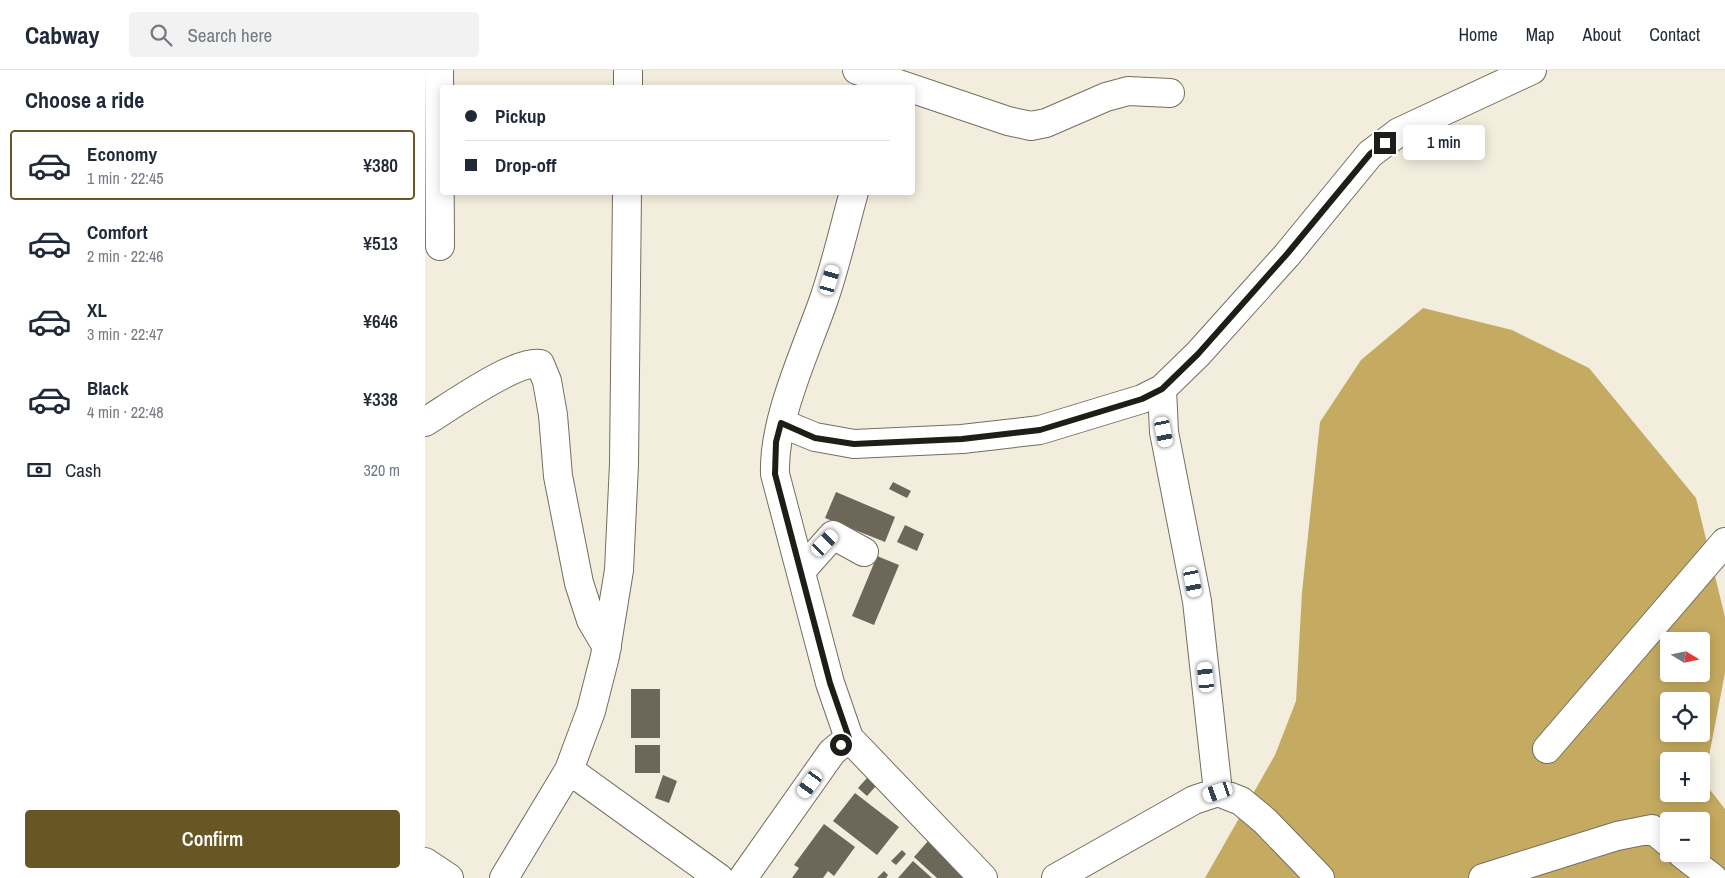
<!DOCTYPE html>
<html lang="en">
<head>
<meta charset="utf-8">
<style>
  :root { --surface:#fff; --page:#f2f2f3; --text:#1f2937; --muted:#747a83; --line:#e0e1e3; --accent:#685725 }
  body { margin:0; font-family:"Archivo Narrow",sans-serif; background:var(--page); color:var(--text); height:100vh; display:flex; flex-direction:column; font-size:19px; white-space:nowrap }
  * { box-sizing:border-box; margin:0 }
  p { font-size:16px; color:var(--muted) }
  .icon { flex:none; width:28px; height:28px; fill:none; stroke:currentColor; stroke-width:2; stroke-linecap:round; stroke-linejoin:round }
  .map { position:relative; flex:1; overflow:hidden }
  .drawer { display:flex; flex-direction:column; background:var(--surface); width:425px }
  .drawer>* { flex:none }
  .top-card { position:absolute; left:15px; top:15px; width:475px; height:110px; border-radius:5px; box-shadow:0 2px 12px #0003; display:grid; align-content:center; height:110px; padding:0 25px; background:var(--surface) }
  .needle { width:32px; rotate:100deg }
  .controls { position:absolute; left:1235px; top:562px; display:grid; gap:10px }
  .controls a { display:grid; place-items:center; width:50px; height:50px; border-radius:5px; background:var(--surface); box-shadow:0 2px 12px #0003; font-size:25px }
  .end { position:absolute; width:22px; height:22px; margin:-11px; border:6px solid #1f1d17; background:#fff; box-shadow:0 0 0 2px #fff }
  .from { border-radius:50% }
  .bubble { position:absolute; height:35px; border-radius:5px; background:var(--surface); box-shadow:0 2px 12px #0003; font-size:16px; font-weight:600; line-height:35px; text-align:center }
  .car { position:absolute; width:15px; height:30px; margin:-15px -8px; border-radius:6px; box-shadow:0 0 4px 1px #0007; background:linear-gradient(#fff 24%,#345 0 40%,#fff 0 76%,#345 0 86%,#fff 0) }
  .top-card b { display:flex; align-items:center; gap:18px; height:48px; font-size:19px }
  .top-card b+b { border-top:1px solid var(--line) }
  .top-card i { width:12px; height:12px; background:var(--text) }
  ul { padding:0; list-style:none }
  li { display:flex; align-items:center; gap:15px; height:70px; margin:0 10px 8px; padding:0 15px; border:2px solid transparent; border-radius:5px }
  li div { flex:1 }
  li b { display:block; font-size:19px }
  li em { font-style:normal; font-weight:600 }
  li.on { border-color:var(--accent) }
  li>.icon { width:45px; height:45px; stroke-width:1.5 }
  h2 { padding:0 25px; font-size:22px; line-height:60px }
  .pay { display:flex; align-items:center; gap:12px; height:55px; padding:0 25px; font-size:19px }
  .pay p { margin-inline-start:auto }
  .primary-button { display:flex; gap:10px; margin-top:auto; padding:10px 25px }
  .primary-button a { flex:1; height:58px; border-radius:5px; background:var(--accent); color:#fff; font-size:20px; font-weight:600; line-height:58px; text-align:center }
  header { display:flex; align-items:center; gap:30px; box-sizing:border-box; height:70px; padding:0 25px; background:var(--surface); border-bottom:1px solid var(--line) }
  header strong { font-size:24px }
  nav { display:flex; gap:28px; margin-inline-start:auto; font-size:18px }
  .search { width:350px; height:45px; background:var(--page); display:flex; align-items:center; gap:12px; box-sizing:border-box; padding:0 18px; border-radius:5px; color:var(--muted); font-size:19px }
  main { display:flex; flex:1; min-height:0 }
  .map>svg:first-child { display:block }
  .forest { fill:#c5ab61; fill-rule:evenodd }
  .building { fill:#6c6759 }
  .lines { fill:none; stroke-linecap:round; stroke-linejoin:round }
  .minor-casing { stroke:#736e5f; stroke-width:30 }
  .minor { stroke:#fff; stroke-width:28 }
  .route { stroke:#1f1d17; stroke-width:6 }
</style>
</head>
<body>
<header>
<strong>Cabway</strong>
<div class="search"><svg class="icon" aria-label="search" viewBox="0 0 24 24"><circle cx="10" cy="10" r="6"/><path d="M15 15l6 6"/></svg>Search here</div>
<nav><a>Home</a><a>Map</a><a>About</a><a>Contact</a></nav>
</header>
<main>
<section class="drawer">
<h2>Choose a ride</h2>
<ul>
<li class="on"><svg class="icon" aria-label="car" viewBox="0 0 24 24"><path d="M5 17H2v-5l4-1 3-4h7l3 4 3 1v5h-3M9 17h6M6 11h13"/><circle cx="7" cy="17" r="2"/><circle cx="17" cy="17" r="2"/></svg><div><b>Economy</b><p>1 min · 22:45</p></div><em>¥380</em></li>
<li><svg class="icon" aria-label="car" viewBox="0 0 24 24"><path d="M5 17H2v-5l4-1 3-4h7l3 4 3 1v5h-3M9 17h6M6 11h13"/><circle cx="7" cy="17" r="2"/><circle cx="17" cy="17" r="2"/></svg><div><b>Comfort</b><p>2 min · 22:46</p></div><em>¥513</em></li>
<li><svg class="icon" aria-label="car" viewBox="0 0 24 24"><path d="M5 17H2v-5l4-1 3-4h7l3 4 3 1v5h-3M9 17h6M6 11h13"/><circle cx="7" cy="17" r="2"/><circle cx="17" cy="17" r="2"/></svg><div><b>XL</b><p>3 min · 22:47</p></div><em>¥646</em></li>
<li><svg class="icon" aria-label="car" viewBox="0 0 24 24"><path d="M5 17H2v-5l4-1 3-4h7l3 4 3 1v5h-3M9 17h6M6 11h13"/><circle cx="7" cy="17" r="2"/><circle cx="17" cy="17" r="2"/></svg><div><b>Black</b><p>4 min · 22:48</p></div><em>¥338</em></li>
</ul>
<div class="pay"><svg class="icon" aria-label="cash" viewBox="0 0 24 24"><path d="M3 7h18v10H3z"/><circle cx="12" cy="12" r="2"/></svg>Cash<p>320 m</p></div>
<div class="primary-button"><a>Confirm</a></div>
</section>
<div class="map">
<svg width="1300" height="808" viewBox="0 0 1300 808">
  <rect width="100%" height="100%" fill="#f3eddd"/>
  <path class="forest" d="M998 238 1087 260 1164 298 1271 428 1300 547V603L1279 712 1300 739V808H780L850 685 871 631 877 522 895 352 936 290ZM1244 571H1276V604H1244ZM1244 631H1276V664H1244ZM1244 691H1276V724H1244ZM1244 751H1276V784H1244Z"/>
  <path class="building" d="M468 412 486 421 482 428 464 419Z
    M411 422 470 447 460 472 400 448Z
    M480 455 499 464 492 481 472 472Z
    M452 486 474 495 449 555 427 546Z
    M206 619H235V668H206Z
    M210 675H235V703H210Z
    M238 705 252 711 244 733 230 728Z
    M442 708 451 716 442 726 433 718Z
    M430 723 474 757 452 785 408 751Z
    M399 754 430 777 409 806 403 801 398 808H367L374 798 369 795Z
    M504 770 541 808H512L489 787Z
    M477 780 481 784 471 795 466 791Z
    M488 791 507 808H473Z
    M459 801 463 805 461 808H452Z"/>
  <g class="lines">
    <g class="minor-casing">
      <path id="minor" d="M14 0 15 176
        M432 0 583 51 606 56 621 53 681 27 703 21 745 23
        M203 18V0
        M737 319 739 362 772 531 793 722
        M0 352C23 338 91 289 115 294L122 311 128 345 133 406 154 513 166 550 182 577
        M356 353 390 367 429 374 537 369 615 360 717 329 737 319 773 284 862 185 945 84 974 62 1107 0
        M376 501 408 465 439 482
        M424 668 558 808
        M1122 679 1300 472
        M144 700 294 808
        M1257 784 1288 808
        M0 792 24 808
        M79 808 144 700 166 641 180 586 194 500 199 394 202 122
        M318 808 407 682 424 668 405 613 350 404C348 349 381 281 399 229 411 194 419 158 429 122
        M631 808 769 730 793 722 816 731 840 751 895 808
        M1058 808 1192 766 1227 759 1244 773"/>
    </g>
    <use href="#minor" class="minor"/>
  </g>
  <g class="lines">
    <path class="route" d="M416 675 424 668 405 613 350 404 351 372 356 353 390 368 429 374 537 369 615 360 717 329 737 319 773 284 862 184 945 84 960 73"/>
  </g>
</svg>
<div class="controls">
<a><svg class="needle" viewBox="-14 -14 28 28"><path d="M0-13l5 13h-10z" fill="#e53935"/><path d="M0 13l5-13h-10z" fill="#747a83"/></svg></a>
<a><svg class="icon" aria-label="locate" viewBox="0 0 24 24"><circle cx="12" cy="12" r="6"/><path d="M12 2v4M12 18v4M2 12h4M18 12h4"/></svg></a>
<a>+</a>
<a>−</a>
</div>
<i class="end from" style="left:416px;top:675px"></i>
<i class="end" style="left:960px;top:73px"></i>
<div class="bubble" style="left:978px;top:55px;width:82px">1 min</div>
<i class="car" style="left:405px;top:210px;rotate:16deg"></i>
<i class="car" style="left:739px;top:362px;rotate:169deg"></i>
<i class="car" style="left:400px;top:473px;rotate:44deg"></i>
<i class="car" style="left:768px;top:512px;rotate:169deg"></i>
<i class="car" style="left:781px;top:607px;rotate:354deg"></i>
<i class="car" style="left:385px;top:714px;rotate:216deg"></i>
<i class="car" style="left:793px;top:722px;rotate:251deg"></i>
<div class="top-card">
<b><i class="from"></i>Pickup</b>
<b><i></i>Drop-off</b>
</div>
</div>
</main>
</body>
</html>
